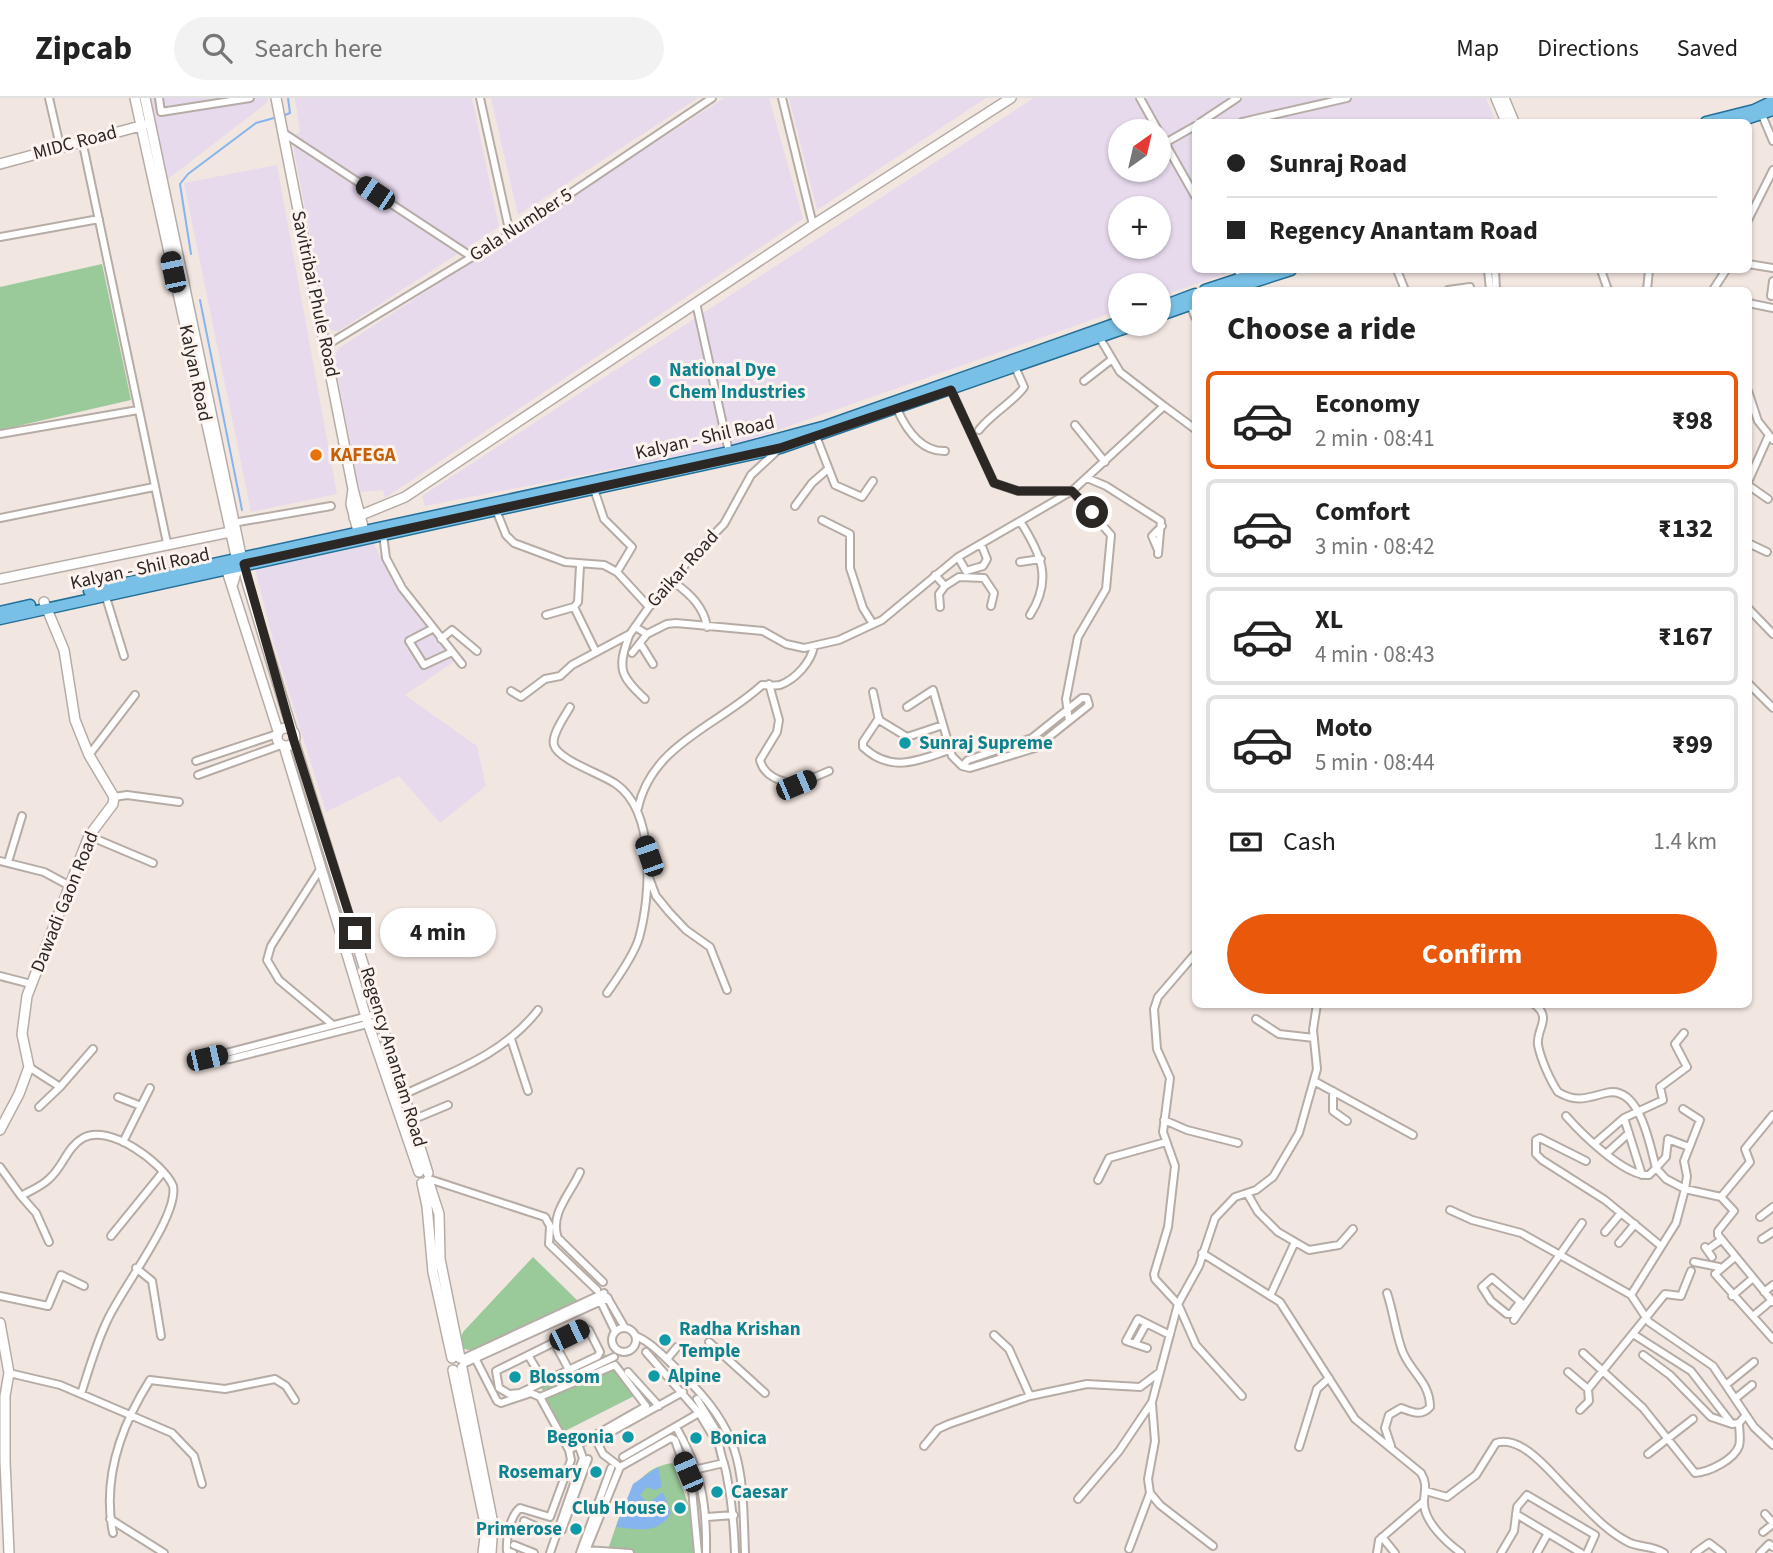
<!DOCTYPE html>
<html lang="en">
<head>
<meta charset="utf-8">
<style>
  :root { --surface:#fff; --page:#f2f2f2; --text:#222; --muted:#767676; --line:#e0e0e0; --accent:#ea580c }
  body { margin:0; font-family:"Source Sans 3",sans-serif; background:var(--page); color:var(--text); height:100vh; display:flex; flex-direction:column; font-size:26px; white-space:nowrap }
  * { box-sizing:border-box; margin:0 }
  p { font-size:23px; color:var(--muted) }
  .icon { flex:none; width:38px; height:38px; fill:none; stroke:currentColor; stroke-width:2; stroke-linecap:round; stroke-linejoin:round }
  .map { position:relative; flex:1; overflow:hidden }
  .drawer { position:absolute; left:1192px; top:189px; width:560px; height:721px; display:flex; flex-direction:column; background:var(--surface); border-radius:10px; box-shadow:0 2px 5px #0004 }
  .drawer>* { flex:none }
  .hud { position:absolute; left:1192px; top:21px; width:560px; height:154px; border-radius:10px; box-shadow:0 2px 5px #0004; display:grid; align-content:center; height:154px; padding:0 35px; background:var(--surface) }
  .needle { width:46px; rotate:34deg }
  .fabs { position:absolute; left:1108px; top:21px; display:grid; gap:14px }
  .fabs a { display:grid; place-items:center; width:63px; height:63px; border-radius:50%; background:var(--surface); box-shadow:0 2px 5px #0004; font-size:35px }
  .end { position:absolute; width:32px; height:32px; margin:-16px; border:9px solid #2b2725; background:#fff; box-shadow:0 0 0 4px #fff }
  .from { border-radius:50% }
  .bubble { position:absolute; height:49px; border-radius:24px; background:var(--surface); box-shadow:0 2px 5px #0004; font-size:23px; font-weight:700; line-height:49px; text-align:center }
  .car { position:absolute; width:21px; height:42px; margin:-21px -10px; border-radius:9px; box-shadow:0 0 5px 2px #0007; background:linear-gradient(#222 24%,#8ab4d8 0 40%,#222 0 76%,#8ab4d8 0 86%,#222 0) }
  .hud b { display:flex; align-items:center; gap:24px; height:66px; font-size:26px }
  .hud b+b { border-top:2px solid var(--line) }
  .hud i { width:18px; height:18px; background:var(--text) }
  ul { padding:0; list-style:none }
  li { display:flex; align-items:center; gap:21px; height:98px; margin:0 14px 10px; padding:0 21px; border:4px solid var(--line); border-radius:10px }
  li div { flex:1 }
  li b { display:block; font-size:26px }
  li em { font-style:normal; font-weight:700 }
  li.active { border-color:var(--accent) }
  li>.icon { width:63px; height:63px; stroke-width:1.5 }
  h2 { padding:0 35px; font-size:32px; line-height:84px }
  .pay { display:flex; align-items:center; gap:18px; height:77px; padding:0 35px; font-size:26px }
  .pay p { margin-inline-start:auto }
  .button { display:flex; gap:14px; margin-top:auto; padding:14px 35px }
  .button a { flex:1; height:80px; border-radius:42px; background:var(--accent); color:#fff; font-size:28px; font-weight:700; line-height:80px; text-align:center }
  header { display:flex; align-items:center; gap:42px; box-sizing:border-box; height:98px; padding:0 35px; background:var(--surface); border-bottom:2px solid var(--line) }
  header strong { font-size:33px }
  nav { display:flex; gap:38px; margin-inline-start:auto; font-size:24px }
  .search { width:490px; height:63px; background:var(--page); display:flex; align-items:center; gap:18px; box-sizing:border-box; padding:0 24px; border-radius:38px; color:var(--muted); font-size:26px }
  .map>svg:first-child { display:block }
  .industrial { fill:#e7daed; fill-rule:evenodd }
  .green { fill:#9ac99a }
  .water { fill:#85b4ef }
  .lines { fill:none; stroke-linecap:round; stroke-linejoin:round }
  .stream { stroke:#85b4ef; stroke-width:2 }
  .street-casing { stroke:#b6aca6; stroke-width:10 }
  .secondary-casing { stroke:#b6aca6; stroke-width:12 }
  .primary-casing { stroke:#236f97; stroke-width:13 }
  .street { stroke:#fff; stroke-width:6 }
  .secondary { stroke:#fff; stroke-width:9 }
  .primary { stroke:#79c0e6; stroke-width:10 }
  .route { stroke:#2b2725; stroke-width:9 }
  .culture-dot { fill:#0f9aa8; stroke:#fef4ef; stroke-width:2.5 }
  .food-dot { fill:#e8710a; stroke:#fef4ef; stroke-width:2.5 }
  .labels { text-anchor:middle; dominant-baseline:central; stroke-width:6; stroke-linejoin:round; paint-order:stroke }
  .street-label { font-size:19px; fill:#2b2725; stroke:#fef4ef }
  .culture-label { font-size:19px; font-weight:bold; fill:#0d838f; stroke:#fef4ef; text-anchor:start }
  .food-label { font-size:19px; font-weight:bold; fill:#c56008; stroke:#fef4ef; text-anchor:start }
</style>
</head>
<body>
<header>
<strong>Zipcab</strong>
<div class="search"><svg class="icon" aria-label="search" viewBox="0 0 24 24"><circle cx="10" cy="10" r="6"/><path d="M15 15l6 6"/></svg>Search here</div>
<nav><a>Map</a><a>Directions</a><a>Saved</a></nav>
</header>
<div class="map">
<svg width="1773" height="1455" viewBox="0 0 1773 1455">
  <rect width="100%" height="100%" fill="#f2e6e0"/>
  <path class="industrial" d="M149 0H267L268 4 168 81Z
    M295 0H472L499 129 337 234 328 230 291 38 300 34Z
    M491 0H698L518 117Z
    M724 0H769L803 121 385 400 383 392 360 394 334 260 339 250Z
    M789 0H986L817 112Z
    M1034 0H1486L1496 24H1195V172H1236L1159 199 1158 187H1120V212L735 347 425 408 422 398ZM1120 33H1158V72H1120ZM1120 110H1158V149H1120Z
    M277 67 337 396 251 414 184 85Z
    M372 442 393 482 455 563 405 597 477 648 486 688 440 725 399 678 326 714 273 542 255 470Z"/>
  <path class="green" d="M102 166 131 302 0 332V189Z
    M533 1159 578 1203 474 1253 464 1251 460 1241 463 1234Z
    M602 1256 607 1257 642 1294 563 1334 541 1289Z
    M673 1365 692 1416 695 1455H610L608 1451C621 1416 630 1370 673 1365Z"/>
  <path class="water" d="M658 1369 662 1389 654 1392 647 1389 640 1397 648 1405 663 1394 671 1415C658 1437 638 1431 616 1429L633 1386Z"/>
  <g class="lines">
    <path class="stream" d="M285 17 290 15 288 0
      M191 156 180 86 188 76 256 25 274 20
      M200 202 242 412"/>
    <g class="street-casing">
      <path id="street" d="M49 0 60 48
        M159 0 161 14 250 0
        M480 0 510 136
        M782 0 813 127
        M1140 0 1165 45 1195 28
        M1762 17 1773 43
        M1201 24 1237 0
        M1242 24 1347 0
        M282 34 472 159
        M82 42 167 445
        M1165 45 1195 98
        M1748 122 1773 72
        M0 139 99 121
        M1748 166 1773 170
        M1237 172 1251 192
        M1397 172 1405 192
        M1488 172 1490 192
        M1495 172 1496 192
        M1601 172 1608 192
        M1448 192 1470 189 1471 192
        M1647 192 1649 172
        M1713 192 1726 172
        M1771 198 1773 183
        M696 205 729 354
        M1748 205 1773 210
        M1190 206 1195 219
        M327 247 510 136 712 0
        M1084 283 1111 262
        M951 292 994 385 1018 393H1072L1111 437 1106 491 1078 539 1066 601 1069 623
        M1748 293 1758 323 1773 342
        M1164 308 1195 331
        M897 311C906 331 921 354 945 353
        M1075 327 1105 364
        M979 332C990 317 1017 301 1024 289L1015 269
        M0 336 138 312
        M816 338 835 387 862 399 873 383
        M1087 380 1106 388 1161 423 1158 456
        M1748 384 1768 339
        M1748 387 1768 401
        M795 408 812 385 828 371
        M496 412 506 437 514 445 565 464 604 467 617 474 632 449 604 421 594 391
        M0 420 154 389
        M822 422 850 436V470L863 510 873 526
        M1020 423C1041 456 1053 481 1030 517
        M233 425 331 408
        M383 436 386 460 402 490 462 566
        M1748 445 1767 454
        M1158 452 1152 438 1162 428
        M958 459 966 473 983 468 987 461 981 446
        M1020 464 1041 461
        M617 474 649 509
        M935 477 945 488 959 479 984 480 994 495 991 508
        M675 485C690 496 704 509 707 529
        M105 496 124 558
        M574 509 596 554
        M940 509 939 496 945 488
        M1748 510 1773 536
        M546 517 574 509 578 504 580 468
        M635 529 647 536 667 526 676 525 763 533 786 546 804 550 839 542 882 522 958 459 1072 393 1164 308 1120 274 1098 237
        M432 531 409 543 424 567 452 554
        M629 538C617 570 620 578 645 601
        M441 541 452 532 477 553
        M640 545 653 566
        M632 555 647 536
        M1748 585 1773 610
        M769 586 779 622 777 634 760 662C764 679 781 683 796 687L829 673
        M511 593 521 599 545 581 560 578 572 567 630 536 649 509 675 485 686 465 724 426 751 377 779 351
        M873 594 879 622 907 639 943 627
        M1082 600H1087L1089 607 1035 650 970 670 962 668 968 662 1032 640Z
        M570 609C565 618 551 637 554 647 558 662 602 676 616 686 656 714 651 797 639 840 634 857 617 881 607 895
        M907 609 933 592 952 658 962 668
        M879 620 863 644V649C892 676 918 662 950 652
        M89 657 135 597
        M196 663 277 636
        M198 677 281 647
        M114 699 127 697 179 704
        M638 710C652 646 719 627 762 587 767 587 775 588 780 587 796 581 811 564 814 548
        M89 738 153 765
        M0 763 44 774 70 788
        M8 764 22 718
        M321 770 271 848 267 862 279 882 333 927
        M648 777 656 798 669 814 686 832 710 849 727 892
        M1195 856 1158 899 1154 911 1157 951 1170 980 1163 1034 1175 1068 1168 1129 1154 1176 1155 1181 1178 1206 1196 1247 1242 1298
        M0 878 31 886
        M1534 906C1553 920 1536 930 1538 947 1541 962 1550 982 1558 994 1577 1005 1586 1000 1606 995 1640 986 1650 1048 1656 1070L1666 1059 1668 1041 1689 1049
        M380 915 207 960 206 963 230 961 383 922
        M1256 921 1279 936 1314 940
        M511 941 528 993
        M29 969 60 989 93 951
        M1314 983 1413 1037
        M1333 993V1013L1347 1023
        M405 996C454 973 504 956 538 912
        M118 999 141 1008
        M39 1009 60 989
        M1683 1011 1700 1022 1684 1063 1687 1078 1685 1091 1721 1099 1734 1113 1718 1133V1137L1773 1204
        M1566 1018C1581 1035 1625 1079 1649 1077L1656 1070 1666 1081 1685 1091 1676 1125 1631 1197
        M1624 1020 1642 1077
        M412 1022 448 1007
        M1164 1022 1187 1032 1238 1045
        M123 1044 150 990
        M1594 1046 1624 1020 1663 1002 1660 989 1687 969 1675 946 1684 935
        M1607 1055 1629 1035
        M1586 1063 1540 1040 1536 1042V1056L1542 1062 1605 1102 1661 1148
        M0 1069 21 1098C30 1093 42 1088 49 1081 63 1069 67 1049 83 1040 109 1025 163 1065 173 1088 179 1118 121 1191 107 1223 96 1246 89 1271 81 1296
        M580 1074C571 1095 549 1116 558 1140L603 1184
        M429 1081 545 1119 550 1128 549 1146 597 1192
        M1098 1082 1109 1060 1166 1044
        M1247 1095 1258 1114 1278 1134 1309 1152 1339 1147 1353 1131
        M21 1098 36 1115 49 1144
        M1721 1099 1750 1064 1745 1051 1773 1017
        M1450 1112 1472 1122 1521 1135 1631 1197 1649 1224 1713 1268 1754 1329 1773 1347
        M1760 1119 1773 1109
        M1605 1134 1621 1115
        M111 1138 163 1074
        M1762 1141 1773 1134
        M1619 1145 1635 1126
        M1705 1149 1712 1159
        M1707 1152 1721 1142
        M1202 1155 1280 1204 1355 1321 1421 1375C1427 1385 1425 1391 1424 1402 1422 1422 1446 1444 1461 1455
        M1735 1159 1715 1176 1773 1241
        M1694 1164 1719 1169
        M136 1170 152 1183 161 1238
        M1764 1194 1773 1187
        M1387 1195C1393 1213 1395 1231 1401 1249 1407 1272 1430 1282 1430 1309 1421 1319 1412 1314 1401 1310L1389 1317 1385 1330 1391 1348
        M0 1198 48 1208 61 1177 84 1188
        M1270 1198 1294 1146
        M1732 1198 1753 1180
        M607 1199 625 1230
        M599 1200 615 1233
        M1520 1204 1511 1216H1507L1491 1203 1482 1189 1492 1180 1524 1207
        M1753 1218 1771 1203
        M1514 1222 1582 1125
        M612 1242a12 12 0 1 1 24 0a12 12 0 1 1-24 0Z
        M583 1230 589 1232 600 1254 598 1258 520 1295 509 1296 499 1290 496 1273Z
        M1633 1236 1691 1273 1732 1326 1739 1325
        M994 1237 1009 1251 1030 1298
        M636 1238C654 1246 667 1262 681 1275 745 1337 742 1371 745 1455
        M554 1244 568 1270
        M709 1244 765 1295
        M1135 1246 1146 1226
        M1147 1250 1126 1243 1138 1221 1170 1237
        M1583 1255 1643 1310 1695 1375C1709 1374 1734 1362 1739 1348 1741 1341 1739 1332 1739 1325L1746 1317
        M473 1256 497 1303 501 1305 531 1295 540 1299 615 1267 646 1308 569 1352
        M528 1257 543 1282
        M1643 1257 1670 1277 1711 1319 1732 1326
        M462 1261 604 1195
        M667 1261 677 1249
        M463 1266 608 1200
        M628 1274 659 1308
        M1568 1274 1588 1291
        M9 1275 60 1287 172 1335 194 1358 202 1386
        M553 1278 565 1282 614 1259
        M1727 1286 1754 1264
        M1736 1300 1752 1287
        M697 1301 719 1337C717 1351 725 1364 727 1379 732 1404 734 1429 735 1455
        M1152 1306 1155 1343 1148 1381 1150 1395 1160 1407 1213 1448
        M1580 1312 1589 1303 1588 1291 1665 1196 1681 1198 1691 1173
        M699 1315 717 1345
        M676 1329C701 1372 707 1405 706 1455
        M604 1338 683 1294
        M924 1348 938 1331 949 1326 1030 1298 1087 1286 1140 1289 1160 1274
        M1299 1349 1317 1291 1329 1280
        M1648 1356 1693 1321
        M623 1359 699 1315 646 1254
        M620 1369 671 1340 675 1342 692 1391 698 1455
        M698 1371 724 1365
        M1426 1393 1447 1399 1476 1377 1496 1345C1523 1336 1553 1378 1570 1394 1587 1411 1605 1432 1628 1444 1640 1450 1652 1447 1664 1455
        M1078 1401 1119 1353 1152 1304 1178 1206 1199 1168 1215 1120 1235 1099 1256 1092 1273 1079 1299 1035 1317 971 1313 932 1317 906
        M1516 1416 1581 1455
        M1765 1416 1773 1425
        M707 1419 734 1417
        M110 1421 164 1455
        M524 1423 556 1437
        M1763 1434 1773 1426
        M113 1435C102 1381 121 1328 150 1282L225 1291 275 1281 286 1288 295 1302
        M557 1435 562 1432 588 1361
        M1382 1439 1395 1455
        M514 1447 534 1455
        M1129 1451 1150 1395
        M586 1452 630 1455
        M513 1455 507 1453C506 1440 510 1418 520 1410L550 1419 571 1362 569 1352 540 1299
        M550 1455 583 1360 578 1346
        M580 1455 611 1370
        M585 1455 620 1369 603 1356 594 1338
        M1377 1455 1379 1442 1423 1404
        M1501 1455 1514 1433 1517 1409 1527 1397 1595 1437 1587 1455
        M1537 1455 1548 1435
        M1695 1455 1709 1445 1722 1455
        M1760 1455 1769 1446 1773 1449"/>
    </g>
    <g class="secondary-casing">
      <path id="secondary" d="M135 0 238 467 233 485
        M145 0 246 481 292 632
        M276 0 353 391 366 440
        M1496 0 1506 24
        M1504 0 1514 24
        M0 66 144 27
        M353 391 351 406 360 441
        M354 420 405 399 813 127 1011 0
        M226 470 278 633
        M0 481 235 433
        M277 639a9 9 0 1 1 18 0a9 9 0 1 1-18 0Z
        M294 643 428 1075
        M284 648 366 919 419 1074
        M0 1032 19 996 29 969 22 936 27 898 89 738 113 706 114 699 89 657 75 622 64 552 44 504
        M428 1082 439 1116 440 1161 460 1260
        M422 1085 427 1108 433 1174 452 1260
        M0 1225 9 1275 5 1298V1363L9 1455
        M462 1270 493 1426 491 1455
        M453 1272 486 1431 483 1455"/>
    </g>
    <g class="primary-casing">
      <path id="primary" d="M1706 24 1754 12 1773 3
        M1737 24 1773 12
        M1205 192 1266 172
        M1229 192 1291 172
        M1158 210 1195 196
        M1158 218 1195 205
        M89 493 729 354 826 328 1120 224
        M0 514 30 507
        M0 521 780 350 1137 226"/>
    </g>
    <use href="#street" class="street"/>
    <use href="#secondary" class="secondary"/>
    <use href="#primary" class="primary"/>
  </g>
  <g class="lines">
    <path class="route" d="M355 835 294 643 244 466 780 350 951 292 994 385 1018 393H1072L1092 414"/>
  </g>
  <g class="culture-dot">
    <circle cx="655" cy="283" r="7"/>
    <circle cx="905" cy="645" r="7"/>
    <circle cx="665" cy="1242" r="7"/>
    <circle cx="654" cy="1278" r="7"/>
    <circle cx="515" cy="1279" r="7"/>
    <circle cx="628" cy="1339" r="7"/>
    <circle cx="696" cy="1340" r="7"/>
    <circle cx="596" cy="1374" r="7"/>
    <circle cx="717" cy="1394" r="7"/>
    <circle cx="680" cy="1410" r="7"/>
    <circle cx="576" cy="1431" r="7"/>
  </g>
  <circle class="food-dot" cx="316" cy="357" r="7"/>
  <g class="labels">
    <g class="street-label">
      <text transform="translate(75 45) rotate(-15)">MIDC Road</text>
      <text transform="translate(521 127) rotate(-33)">Gala Number 5</text>
      <text transform="translate(315 196) rotate(78)">Savitribai Phule Road</text>
      <text transform="translate(195 275) rotate(78)">Kalyan Road</text>
      <text transform="translate(705 340) rotate(-13)">Kalyan - Shil Road</text>
      <text transform="translate(140 471) rotate(-12)">Kalyan - Shil Road</text>
      <text transform="translate(683 471) rotate(-48)">Gaikar Road</text>
      <text transform="translate(65 804) rotate(-68)">Dawadi Gaon Road</text>
      <text transform="translate(393 959) rotate(73)">Regency Anantam Road</text>
    </g>
    <g class="culture-label">
      <text x="669" y="272">National Dye<tspan x="669" dy="22">Chem Industries</tspan></text>
      <text x="919" y="645">Sunraj Supreme</text>
      <text x="679" y="1231">Radha Krishan<tspan x="679" dy="22">Temple</tspan></text>
      <text x="668" y="1278">Alpine</text>
      <text x="529" y="1279">Blossom</text>
      <text x="614" y="1339" text-anchor="end">Begonia</text>
      <text x="710" y="1340">Bonica</text>
      <text x="582" y="1374" text-anchor="end">Rosemary</text>
      <text x="731" y="1394">Caesar</text>
      <text x="666" y="1410" text-anchor="end">Club House</text>
      <text x="562" y="1431" text-anchor="end">Primerose</text>
    </g>
    <g class="food-label">
      <text x="330" y="357">KAFEGA</text>
    </g>
  </g>
</svg>
<div class="fabs">
<a><svg class="needle" viewBox="-14 -14 28 28"><path d="M0-13l5 13h-10z" fill="#e53935"/><path d="M0 13l5-13h-10z" fill="#767676"/></svg></a>
<a>+</a>
<a>−</a>
</div>
<i class="end from" style="left:1092px;top:414px"></i>
<i class="end" style="left:355px;top:835px"></i>
<div class="bubble" style="left:380px;top:810px;width:116px">4 min</div>
<i class="car" style="left:375px;top:95px;rotate:304deg"></i>
<i class="car" style="left:173px;top:174px;rotate:348deg"></i>
<i class="car" style="left:796px;top:687px;rotate:67deg"></i>
<i class="car" style="left:649px;top:758px;rotate:341deg"></i>
<i class="car" style="left:207px;top:960px;rotate:77deg"></i>
<i class="car" style="left:569px;top:1237px;rotate:64deg"></i>
<i class="car" style="left:688px;top:1374px;rotate:337deg"></i>
<div class="hud">
<b><i class="from"></i>Sunraj Road</b>
<b><i></i>Regency Anantam Road</b>
</div>
<section class="drawer">
<h2>Choose a ride</h2>
<ul>
<li class="active"><svg class="icon" aria-label="car" viewBox="0 0 24 24"><path d="M5 17H2v-5l4-1 3-4h7l3 4 3 1v5h-3M9 17h6M6 11h13"/><circle cx="7" cy="17" r="2"/><circle cx="17" cy="17" r="2"/></svg><div><b>Economy</b><p>2 min · 08:41</p></div><em>₹98</em></li>
<li><svg class="icon" aria-label="car" viewBox="0 0 24 24"><path d="M5 17H2v-5l4-1 3-4h7l3 4 3 1v5h-3M9 17h6M6 11h13"/><circle cx="7" cy="17" r="2"/><circle cx="17" cy="17" r="2"/></svg><div><b>Comfort</b><p>3 min · 08:42</p></div><em>₹132</em></li>
<li><svg class="icon" aria-label="car" viewBox="0 0 24 24"><path d="M5 17H2v-5l4-1 3-4h7l3 4 3 1v5h-3M9 17h6M6 11h13"/><circle cx="7" cy="17" r="2"/><circle cx="17" cy="17" r="2"/></svg><div><b>XL</b><p>4 min · 08:43</p></div><em>₹167</em></li>
<li><svg class="icon" aria-label="car" viewBox="0 0 24 24"><path d="M5 17H2v-5l4-1 3-4h7l3 4 3 1v5h-3M9 17h6M6 11h13"/><circle cx="7" cy="17" r="2"/><circle cx="17" cy="17" r="2"/></svg><div><b>Moto</b><p>5 min · 08:44</p></div><em>₹99</em></li>
</ul>
<div class="pay"><svg class="icon" aria-label="cash" viewBox="0 0 24 24"><path d="M3 7h18v10H3z"/><circle cx="12" cy="12" r="2"/></svg>Cash<p>1.4 km</p></div>
<div class="button"><a>Confirm</a></div>
</section>
</div>
</body>
</html>
